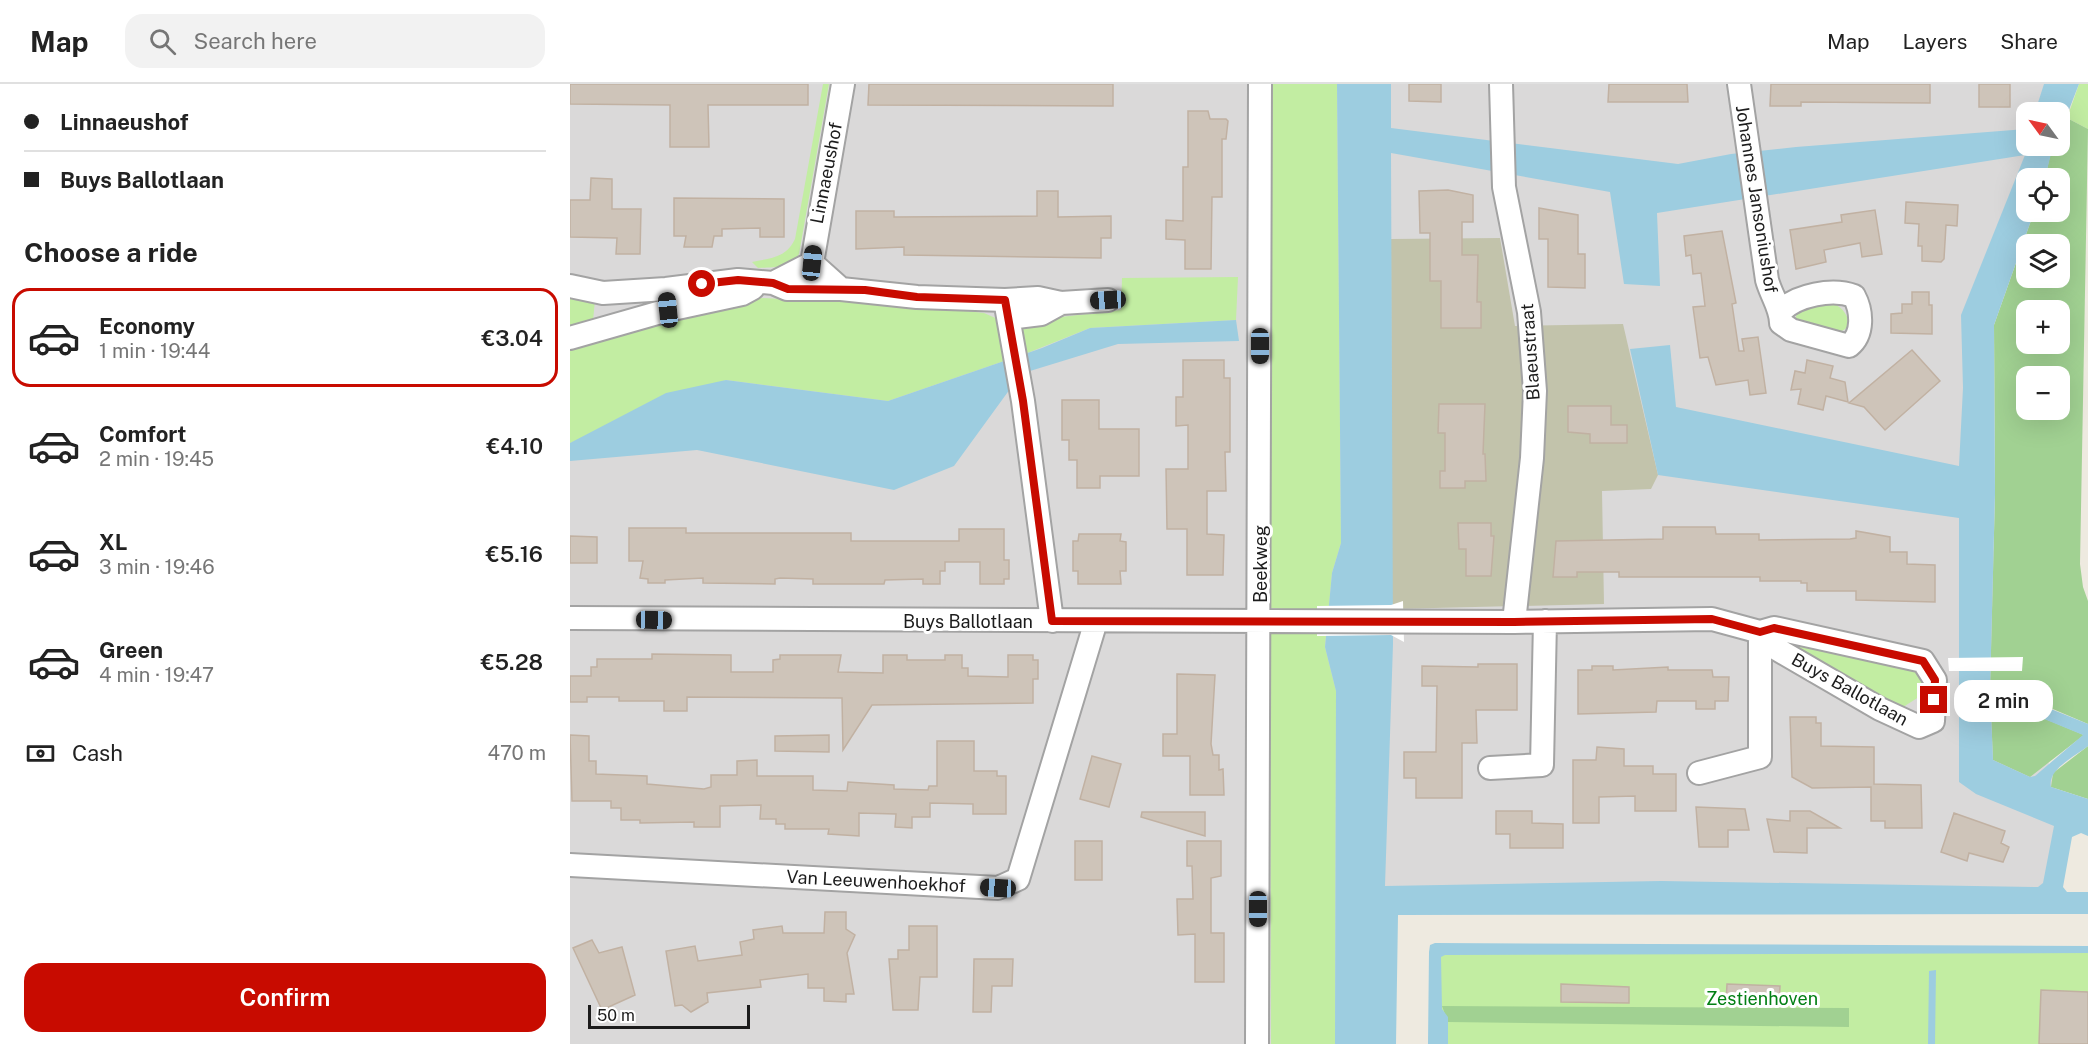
<!DOCTYPE html>
<html lang="en">
<head>
<meta charset="utf-8">
<style>
  :root { --surface:#fff; --page:#f2f2f2; --text:#222; --muted:#767676; --line:#e0e0e0; --accent:#c80b00 }
  body { margin:0; font-family:"Public Sans",sans-serif; background:var(--page); color:var(--text); height:100vh; display:flex; flex-direction:column; font-size:22px; white-space:nowrap }
  * { box-sizing:border-box; margin:0 }
  p { font-size:20px; color:var(--muted) }
  .icon { flex:none; width:33px; height:33px; fill:none; stroke:currentColor; stroke-width:2; stroke-linecap:round; stroke-linejoin:round }
  .map { position:relative; flex:1; overflow:hidden }
  .side { display:flex; flex-direction:column; background:var(--surface); width:570px }
  .side>* { flex:none }
  .top-card { display:grid; align-content:center; height:132px; padding:0 24px; background:var(--surface) }
  .needle { width:39px; rotate:303deg }
  .buttons { position:absolute; left:1446px; top:18px; display:grid; gap:12px }
  .buttons a { display:grid; place-items:center; width:54px; height:54px; border-radius:12px; background:var(--surface); box-shadow:0 6px 24px #0002; font-size:30px }
  .scale { position:absolute; left:18px; bottom:15px; width:162px; box-sizing:border-box; padding-left:6px; border:3px solid #1c1c1c; border-top:0; font-size:16px; line-height:21px; white-space:nowrap; color:#1c1c1c; -webkit-text-stroke:4px #fff; paint-order:stroke }
  .end { position:absolute; width:27px; height:27px; margin:-14px; border:8px solid #c80b00; background:#fff; box-shadow:0 0 0 3px #fff }
  .from { border-radius:50% }
  .bubble { position:absolute; height:42px; border-radius:18px; background:var(--surface); box-shadow:0 6px 24px #0002; font-size:20px; font-weight:600; line-height:42px; text-align:center }
  .car { position:absolute; width:18px; height:36px; margin:-18px -9px; border-radius:8px; box-shadow:0 0 4px 2px #0007; background:linear-gradient(#222 24%,#8ab4d8 0 40%,#222 0 76%,#8ab4d8 0 86%,#222 0) }
  .top-card b { display:flex; align-items:center; gap:21px; height:57px; font-size:22px }
  .top-card b+b { border-top:2px solid var(--line) }
  .top-card i { width:15px; height:15px; background:var(--text) }
  ul { padding:0; list-style:none }
  li { display:flex; align-items:center; gap:18px; height:99px; margin:0 12px 9px; padding:0 12px; border:3px solid transparent; border-radius:18px }
  li div { flex:1 }
  li b { display:block; font-size:22px }
  li em { font-style:normal; font-weight:600 }
  li.selected { border-color:var(--accent) }
  li>.icon { width:54px; height:54px; stroke-width:1.5 }
  h2 { padding:0 24px; font-size:27px; line-height:72px }
  .pay { display:flex; align-items:center; gap:15px; height:66px; padding:0 24px; font-size:22px }
  .pay p { margin-inline-start:auto }
  .primary-button { display:flex; gap:12px; margin-top:auto; padding:12px 24px }
  .primary-button a { flex:1; height:69px; border-radius:18px; background:var(--accent); color:#fff; font-size:24px; font-weight:600; line-height:69px; text-align:center }
  header { display:flex; align-items:center; gap:36px; box-sizing:border-box; height:84px; padding:0 30px; background:var(--surface); border-bottom:2px solid var(--line) }
  header strong { font-size:28px }
  nav { display:flex; gap:33px; margin-inline-start:auto; font-size:21px }
  .search { width:420px; height:54px; background:var(--page); display:flex; align-items:center; gap:15px; box-sizing:border-box; padding:0 21px; border-radius:18px; color:var(--muted); font-size:22px }
  main { display:flex; flex:1; min-height:0 }
  .map>svg:first-child { display:block }
  .residential { fill:#dad9d9 }
  .construction { fill:#c2c3ab }
  .grass { fill:#c2eda2 }
  .forest { fill:#a1d192; fill-rule:evenodd }
  .water { fill:#9dcde0; fill-rule:evenodd }
  .pier { fill:#fff }
  .building { fill:#cec4b9; stroke:#c1b1a2; stroke-width:1.5 }
  .lines { fill:none; stroke-linecap:round; stroke-linejoin:round }
  .minor-casing { stroke:#a3a3a3; stroke-width:26 }
  .minor { stroke:#fff; stroke-width:22 }
  .route { stroke:#c80b00; stroke-width:8 }
  .labels { text-anchor:middle; dominant-baseline:central; stroke-width:6; stroke-linejoin:round; paint-order:stroke }
  .street-label { font-size:18px; fill:#1c1c1c; stroke:#fff }
  .park-label { font-size:18px; fill:#038015; stroke:#fff }
</style>
</head>
<body>
<header>
<strong>Map</strong>
<div class="search"><svg class="icon" aria-label="search" viewBox="0 0 24 24"><circle cx="10" cy="10" r="6"/><path d="M15 15l6 6"/></svg>Search here</div>
<nav><a>Map</a><a>Layers</a><a>Share</a></nav>
</header>
<main>
<section class="side">
<div class="top-card">
<b><i class="from"></i>Linnaeushof</b>
<b><i></i>Buys Ballotlaan</b>
</div>
<h2>Choose a ride</h2>
<ul>
<li class="selected"><svg class="icon" aria-label="car" viewBox="0 0 24 24"><path d="M5 17H2v-5l4-1 3-4h7l3 4 3 1v5h-3M9 17h6M6 11h13"/><circle cx="7" cy="17" r="2"/><circle cx="17" cy="17" r="2"/></svg><div><b>Economy</b><p>1 min · 19:44</p></div><em>€3.04</em></li>
<li><svg class="icon" aria-label="car" viewBox="0 0 24 24"><path d="M5 17H2v-5l4-1 3-4h7l3 4 3 1v5h-3M9 17h6M6 11h13"/><circle cx="7" cy="17" r="2"/><circle cx="17" cy="17" r="2"/></svg><div><b>Comfort</b><p>2 min · 19:45</p></div><em>€4.10</em></li>
<li><svg class="icon" aria-label="car" viewBox="0 0 24 24"><path d="M5 17H2v-5l4-1 3-4h7l3 4 3 1v5h-3M9 17h6M6 11h13"/><circle cx="7" cy="17" r="2"/><circle cx="17" cy="17" r="2"/></svg><div><b>XL</b><p>3 min · 19:46</p></div><em>€5.16</em></li>
<li><svg class="icon" aria-label="car" viewBox="0 0 24 24"><path d="M5 17H2v-5l4-1 3-4h7l3 4 3 1v5h-3M9 17h6M6 11h13"/><circle cx="7" cy="17" r="2"/><circle cx="17" cy="17" r="2"/></svg><div><b>Green</b><p>4 min · 19:47</p></div><em>€5.28</em></li>
</ul>
<div class="pay"><svg class="icon" aria-label="cash" viewBox="0 0 24 24"><path d="M3 7h18v10H3z"/><circle cx="12" cy="12" r="2"/></svg>Cash<p>470 m</p></div>
<div class="primary-button"><a>Confirm</a></div>
</section>
<div class="map">
<svg width="1518" height="960" viewBox="0 0 1518 960">
  <rect width="100%" height="100%" fill="#eeeae0"/>
  <path class="residential" d="M0 0H1487L1476 28H1456V62H1464L1402 224 1408 406 1495 742 1477 813 790 811 793 960H0Z"/>
  <path class="construction" d="M930 154 945 242 1053 240 1088 391 1081 405 1032 407 1034 520 822 525 821 155Z"/>
  <path class="grass" d="M253 0H259L229 170C219 185 204 183 188 184L182 178C201 174 216 174 225 155Z
    M701 0H767L771 459 762 489 759 522H747V527L700 524Z
    M1509 0H1518V45L1497 34Z
    M668 193 666 236 520 244 455 270 452 241 456 237 551 226 552 194Z
    M0 207 25 216 23 237 0 245Z
    M191 214 343 221 414 229 430 236 440 275 318 317 156 296 0 359V262Z
    M1261 219C1274 221 1289 245 1267 248 1255 249 1237 239 1225 236L1228 226Z
    M747 546V551L756 552 755 563 766 607 765 960H701L700 547Z
    M1210 557 1340 581 1352 594V611L1330 625Z
    M1518 866V960H866L867 867Z"/>
  <path class="forest" d="M1497 34 1518 45 1510 480 1513 503 1518 517V640L1464 617 1463 604 1451 625 1514 651 1460 693 1423 676 1420 606 1425 410 1424 241 1464 128H1490V94H1475L1482 63 1490 62V49ZM1456 160H1490V194H1456ZM1456 226H1490V260H1456ZM1456 292H1490V326H1456Z
    M1518 662V715L1481 703 1483 689Z
    M872 922 1279 924V943L878 938Z"/>
  <path class="water" d="M767 0H821V44L1108 80 1161 70 1226 63 1456 45V62H1483L1475 94H1456V128H1464L1424 241 1425 410 1420 606 1423 676 1460 693 1465 692 1513 651 1450 625 1448 620 1452 604 1463 603V615L1466 619 1518 640V662C1506 672 1477 685 1481 703L1518 715V752L1511 749 1502 753 1493 803 1497 808H1518V830L828 831 826 960H765L766 607 755 563 762 489 771 459ZM821 69 1040 108 1054 200 1090 202 1087 129 1455 71 1391 231 1393 304 1389 382 1106 323 1100 261 1060 265 1088 391 1389 434V698L1406 710 1484 742 1473 799 1468 803 1091 797 815 802 823 560Z
    M1474 0H1509L1490 49V28H1465Z
    M666 236 669 257 548 260 460 287 440 305 384 382 324 406 127 366 0 377V359L96 309 156 296 318 317 472 264 520 244Z
    M865 859 1518 862V869L875 871 871 873 872 925 878 933V960H858L859 868 860 861Z
    M1366 886 1365 960H1358L1359 887Z"/>
  <path class="pier" d="M833 517 834 558 821 551 747 552V522L821 521Z
    M1453 573 1452 587H1379L1378 574Z"/>
  <path class="building" d="M0 0H238V21H138L139 63H100V21L0 20Z
    M299 0H543V22L298 21Z
    M839 0H871V18L839 17Z
    M1039 0H1117L1118 18H1038Z
    M1201 0H1360V19L1231 18V22H1200Z
    M1409 0H1440V23H1409Z
    M618 27H638L640 35H656L658 37 656 55H652V113H642L641 185H615V156L596 155V136L613 137V83H618Z
    M21 94 42 95V125H71L70 170H46L47 154 0 153V116H20Z
    M878 106 903 111V138H892V171H908L907 218H911V244H871V197H860V149H850L849 107Z
    M467 107H488V133L541 132V154H531V174L334 171V163L286 165V127H324V133L467 132Z
    M104 114 214 115V153H190V144L152 145V152H144L142 163H114L116 152H104Z
    M1336 118 1388 121 1387 142 1376 141 1374 175 1371 178 1352 177V162H1348L1349 140 1335 139Z
    M969 124 1008 131V170H1015V204L978 203V155H969Z
    M1305 126 1312 170 1292 173 1290 159 1254 166 1256 178 1226 185 1220 146 1272 138 1271 131Z
    M1152 147 1166 219 1162 220 1169 267H1174L1172 255 1188 253 1196 309 1180 311 1178 296 1146 301 1138 273 1130 274 1123 223 1135 222 1131 189 1123 190 1121 171 1116 172 1114 152Z
    M1342 208H1359V221H1362V250L1321 249V230L1332 229V220H1342Z
    M1342 266 1370 297 1315 346 1294 323 1279 319Z
    M613 276H654V294H660V368H655L656 407H637V450L654 451 653 491H617V445H597L596 385H618V341L606 342V313H613Z
    M1237 276 1263 282 1260 294 1275 298 1278 318 1256 312 1253 326 1228 320 1231 305 1221 306 1225 287 1235 289Z
    M492 316H529V345H569V392H530V404H507V376H499V356H492Z
    M869 320H915L913 370H915L916 397H895V404H870V387H875V349H868Z
    M998 322H1041V341H1057V359H1020V350L998 348Z
    M888 439H921V452H924L921 492H896V465H889Z
    M1093 443H1145L1146 450H1189V456L1280 455 1286 454V447L1320 453V468H1337V480L1365 481V518L1286 516V507H1237V499H1231V497H1190V493H1049V488H1007V493H983L986 457 1093 455Z
    M59 444H116V449H281V457H389V445H434V476H439V495H434V500H410V478H375V487H370V500H353V495L315 496 314 500H243V495L210 494 205 495V500L133 499V494L95 496V499H78V495L70 494 73 477H59Z
    M509 450H551L550 457 556 458V487H550L551 500H508V487H503V457H508Z
    M0 452 27 453V479H0Z
    M82 570 161 571V588H203V576L210 575V571H271L268 588 313 589V571H337V576H375V571H392V584H398V592L438 593V571H463V576H468V595H463V619L302 621 273 666 272 614 117 613V627H94V617H49V613H17V618H0V592H21V583H27V575H82Z
    M908 580H947V626H906L907 659H892V714H846V694H834V668H866L867 602H852V582L908 583Z
    M1022 582H1043V586L1098 583V586H1142L1143 593H1159L1158 617H1145V625H1126V617H1087L1086 628 1008 630V586H1022Z
    M607 590 645 591 641 660 643 671H649V686L653 685 654 711H620V672H593V650H607Z
    M1220 633H1246V639H1251V662L1304 663V700L1351 701 1352 744H1315V737H1301V703L1242 704 1222 693Z
    M0 651 19 652V677H26V690L77 692V700L134 705 141 703V691H167V677L187 676V692H243V706L277 707 278 698 324 701V705L358 706 359 702H367V657H404V687H427V692H436V730H403V720L360 719V733H342V744L325 743 326 730 289 729V752L258 750 259 745H215V740H206V735H190L191 721 150 722V743H124V738L70 739V736H51V724H41V717H2Z
    M259 651V668L205 667V652Z
    M1027 663 1054 665V682H1083V690H1106V727H1065V712L1029 713V739H1003V676H1026Z
    M522 672 551 680 539 723 510 715Z
    M1126 723 1175 725 1179 746H1158V763H1129Z
    M926 727H962V739L993 740V764H940V750H926Z
    M1220 727H1240L1270 744H1237V769L1204 768 1197 735 1220 737Z
    M572 728H635V752L571 733Z
    M1384 729 1435 747 1431 759 1439 763 1433 778 1399 769 1397 777 1371 768Z
    M505 757H532V796H505Z
    M617 757H651V792L641 794V849H654V898H625V850L608 851 607 815H623L622 782H617Z
    M255 828H276V845L285 851 277 869 284 910H276V918L254 917V904H238V890L190 896 191 903 137 909 138 918 121 928 112 921 105 922 96 867 125 862 128 877 172 871 170 858 184 855 183 846 212 842 213 849H254Z
    M339 842H367V893H350L348 926H323L319 875H328V866H339Z
    M22 856 29 869 52 863 65 911 32 926 3 864Z
    M404 875H443L442 902H422L421 928H403Z
    M991 900 1059 903V919L991 918Z
    M1157 900 1210 902 1209 922 1156 920Z
    M1471 906 1518 908V960H1469Z"/>
  <g class="lines">
    <g class="minor-casing">
      <path id="minor" d="M931 0 934 103 959 228 965 307 962 374 944 538
        M1169 0 1197 196C1201 211 1211 224 1211 239L1221 246 1279 262C1294 250 1292 227 1284 212 1262 204 1227 211 1211 227
        M242 179 273 0
        M203 199 217 205H271
        M0 202 33 209 96 205 168 196 203 199 242 179 271 205 347 213 435 216 468 214 491 219 538 216
        M435 216 453 317 482 537
        M440 234 471 230 491 219
        M0 254 98 226 172 210 183 204
        M0 534 944 538 1142 535 1190 548 1205 564 1310 625 1349 643 1363 637 1365 596 1353 577 1204 544 1190 548
        M920 684 972 681 975 537
        M1129 689 1190 673V548
        M0 781 428 804 448 795 526 537
        M687 960 690 0"/>
    </g>
    <use href="#minor" class="minor"/>
  </g>
  <g class="lines">
    <path class="route" d="M132 200 168 196 203 199 218 205 295 206 347 213 435 216 453 317 482 537 944 538 1142 535 1190 548 1204 544 1353 577 1365 596 1364 616"/>
  </g>
  <g class="labels">
    <g class="street-label">
      <text transform="translate(256 89) rotate(-79)">Linnaeushof</text>
      <text transform="translate(1187 115) rotate(81)">Johannes Jansoniushof</text>
      <text transform="translate(960 268) rotate(-94)">Blaeustraat</text>
      <text transform="translate(690 480) rotate(-90)">Beekweg</text>
      <text x="398" y="537">Buys Ballotlaan</text>
      <text transform="translate(1280 605) rotate(29)">Buys Ballotlaan</text>
      <text transform="translate(306 797) rotate(3)">Van Leeuwenhoekhof</text>
    </g>
    <g class="park-label">
      <text x="1192" y="914">Zestienhoven</text>
    </g>
  </g>
</svg>
<div class="buttons">
<a><svg class="needle" viewBox="-14 -14 28 28"><path d="M0-13l5 13h-10z" fill="#e53935"/><path d="M0 13l5-13h-10z" fill="#767676"/></svg></a>
<a><svg class="icon" aria-label="locate" viewBox="0 0 24 24"><circle cx="12" cy="12" r="6"/><path d="M12 2v4M12 18v4M2 12h4M18 12h4"/></svg></a>
<a><svg class="icon" aria-label="layers" viewBox="0 0 24 24"><path d="M12 4l9 5-9 5-9-5zM3 14l9 5 9-5"/></svg></a>
<a>+</a>
<a>−</a>
</div>
<div class="scale">50 m</div>
<i class="end from" style="left:132px;top:200px"></i>
<i class="end" style="left:1364px;top:616px"></i>
<div class="bubble" style="left:1384px;top:596px;width:99px">2 min</div>
<i class="car" style="left:242px;top:179px;rotate:6deg"></i>
<i class="car" style="left:538px;top:216px;rotate:267deg"></i>
<i class="car" style="left:98px;top:226px;rotate:354deg"></i>
<i class="car" style="left:690px;top:262px;rotate:180deg"></i>
<i class="car" style="left:84px;top:536px;rotate:91deg"></i>
<i class="car" style="left:428px;top:804px;rotate:273deg"></i>
<i class="car" style="left:688px;top:825px;rotate:180deg"></i>
</div>
</main>
</body>
</html>
